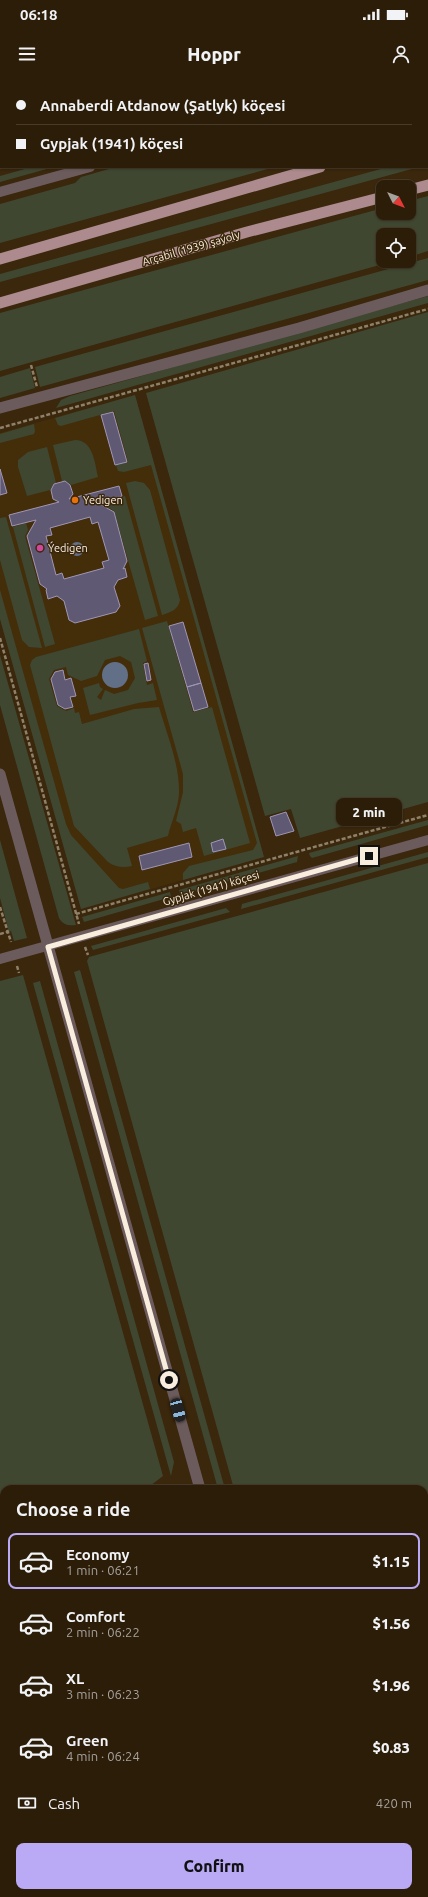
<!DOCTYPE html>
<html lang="en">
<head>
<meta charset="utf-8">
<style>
  :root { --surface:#2c1d09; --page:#342612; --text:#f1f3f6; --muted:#a6a29c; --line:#483b2a; --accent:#baaaf6 }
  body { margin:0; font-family:Ubuntu,sans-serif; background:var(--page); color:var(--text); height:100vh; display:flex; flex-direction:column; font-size:15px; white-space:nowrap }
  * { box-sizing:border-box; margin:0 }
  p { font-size:13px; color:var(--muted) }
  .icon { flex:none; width:22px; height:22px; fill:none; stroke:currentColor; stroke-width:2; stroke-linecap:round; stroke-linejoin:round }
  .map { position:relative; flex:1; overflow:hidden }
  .panel { position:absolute; left:0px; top:1405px; width:428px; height:412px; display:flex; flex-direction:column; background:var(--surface); border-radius:12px 12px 0 0; box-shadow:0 1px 3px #0004,0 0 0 1px var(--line) }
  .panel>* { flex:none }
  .guide { position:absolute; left:0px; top:0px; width:428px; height:88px; box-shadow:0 1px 3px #0004,0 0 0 1px var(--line); display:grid; align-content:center; height:88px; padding:0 16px; background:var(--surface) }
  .needle { width:26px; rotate:132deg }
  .controls { position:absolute; left:376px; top:100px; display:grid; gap:8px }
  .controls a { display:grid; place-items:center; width:40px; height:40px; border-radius:8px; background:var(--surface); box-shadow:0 1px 3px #0004,0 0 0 1px var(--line); font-size:20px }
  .end { position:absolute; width:18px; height:18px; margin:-9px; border:5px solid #f9eddd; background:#111; box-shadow:0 0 0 2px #111 }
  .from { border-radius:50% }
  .bubble { position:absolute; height:28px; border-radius:8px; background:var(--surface); box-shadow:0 1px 3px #0004,0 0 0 1px var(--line); font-size:13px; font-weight:800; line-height:28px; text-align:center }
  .car { position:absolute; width:12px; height:24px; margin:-12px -6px; border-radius:5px; box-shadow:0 0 3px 1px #0007; background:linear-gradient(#222 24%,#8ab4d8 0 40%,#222 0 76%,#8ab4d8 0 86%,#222 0) }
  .guide b { display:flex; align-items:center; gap:14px; height:38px; font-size:15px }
  .guide b+b { border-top:1px solid var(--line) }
  .guide i { width:10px; height:10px; background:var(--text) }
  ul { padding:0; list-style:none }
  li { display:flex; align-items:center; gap:12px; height:56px; margin:0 8px 6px; padding:0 8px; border:2px solid transparent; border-radius:8px }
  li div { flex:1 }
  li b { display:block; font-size:15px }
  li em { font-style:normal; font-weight:800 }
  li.selected { border-color:var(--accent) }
  li>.icon { width:36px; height:36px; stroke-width:1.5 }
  h2 { padding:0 16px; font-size:18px; line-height:48px }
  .pay { display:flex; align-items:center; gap:10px; height:44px; padding:0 16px; font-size:15px }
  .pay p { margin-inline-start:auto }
  .action { display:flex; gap:8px; margin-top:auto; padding:8px 16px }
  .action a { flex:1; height:46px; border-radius:8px; background:var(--accent); color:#111; font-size:16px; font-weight:800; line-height:46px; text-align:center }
  .status { display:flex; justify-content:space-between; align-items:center; height:28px; padding:0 20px; background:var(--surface); direction:ltr }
  .status svg { height:11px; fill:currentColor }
  header { display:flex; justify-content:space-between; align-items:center; height:52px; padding:0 16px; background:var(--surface); font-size:18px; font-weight:800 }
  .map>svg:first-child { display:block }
  .built { fill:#442d09 }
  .green { fill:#3f4731 }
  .water { fill:#616f87 }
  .building { fill:#605973; stroke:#9f96b7; fill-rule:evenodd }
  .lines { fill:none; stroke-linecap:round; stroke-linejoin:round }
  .path { stroke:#8f806a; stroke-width:2.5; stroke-dasharray:4 2; stroke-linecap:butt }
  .service { stroke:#6c5b5d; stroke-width:5 }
  .minor { stroke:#6c5b5d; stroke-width:10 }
  .tertiary { stroke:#6c5b5d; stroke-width:11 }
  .primary { stroke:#ac8a8d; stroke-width:11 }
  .route { stroke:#f9eddd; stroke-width:5 }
  .food-dot { fill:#e8710a; stroke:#3a270c; stroke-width:1.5 }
  .hotel-dot { fill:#d1479c; stroke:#3a270c; stroke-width:1.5 }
  .labels { text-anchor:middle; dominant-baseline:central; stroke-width:3; stroke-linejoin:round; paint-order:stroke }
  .street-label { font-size:11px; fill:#f9eddd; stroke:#3a270c }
  .poi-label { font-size:11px; fill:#f9eddd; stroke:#3a270c; text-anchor:start }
</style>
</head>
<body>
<div class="status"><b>06:18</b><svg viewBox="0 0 49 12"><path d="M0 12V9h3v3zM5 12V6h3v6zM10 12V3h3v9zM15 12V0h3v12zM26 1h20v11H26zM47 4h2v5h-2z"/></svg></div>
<header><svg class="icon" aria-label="menu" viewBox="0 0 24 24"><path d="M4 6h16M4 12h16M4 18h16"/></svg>Hoppr<svg class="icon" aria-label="person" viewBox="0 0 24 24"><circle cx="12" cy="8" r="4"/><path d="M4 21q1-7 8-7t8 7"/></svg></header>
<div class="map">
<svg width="428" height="1817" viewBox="0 0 428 1817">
  <rect width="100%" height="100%" fill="#3a270c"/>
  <path class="built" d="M135 315 264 777 81 829 0 539V353Z
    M4 1602V1813H140L135 1817H0V1605Z"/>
  <path class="green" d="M0 0H292L1 1V87H3L0 88Z
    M32 87H54L0 102V96Z
    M116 87H275L0 163V124L75 103 81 97Z
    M388 87H419L0 202V194Z
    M428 116V171L409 177V155H383V181H394L0 291V233L383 128V133H409V121Z
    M428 178V200L40 307 35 287Z
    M428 216V223L56 328 61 320 70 316Z
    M428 232V722L300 758 291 729 265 736 146 313Z
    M30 288 35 308 0 318V297Z
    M135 315 264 777 183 800V793L189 786 253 770 257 763 151 385 124 392 118 391 116 385 128 382 114 331 61 346 58 345 55 338Z
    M34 344 35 351 34 354 0 363V354Z
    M75 360C93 360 95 383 98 397L71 405 65 401H62L53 365Z
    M47 367 56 403 54 404 50 410 27 416 18 387V380L28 372Z
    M135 401 144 403 150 410 180 520C178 530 171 532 162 535L126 403Z
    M125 416 158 536 145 540 114 431 104 425 103 423Z
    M6 437 42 568 29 567 22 560 0 480V438Z
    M26 443 28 450 25 456 55 564 45 567 13 447Z
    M0 510 66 744 71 755 119 808 123 809 148 802 150 809 81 829 0 539Z
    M167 541 193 632 212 627 250 763 204 776 196 748 183 752 181 744 176 741 183 712V694L142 548Z
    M139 549 147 581 143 583 147 605 153 603 157 620 138 623 90 635 83 608 99 603 100 607 103 609 97 617 101 620 105 610 114 614 128 610 135 598 131 582 120 576 105 580 97 596 81 601 68 595 66 587 54 590 49 599 57 626 66 631 74 628 75 633 79 632 82 644 134 629 159 627C167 655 180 685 179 714 178 729 171 742 168 756L127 768 132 786C123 788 115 787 108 782L74 746 30 585 32 580 36 577Z
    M0 575 76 845C69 846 63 845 59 838L0 625Z
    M428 740V745L312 778 310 776 309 773Z
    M0 760 27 858 14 861 11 851 9 852 0 818Z
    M428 772V777L241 829 242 824Z
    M298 776 297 782 180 815 179 810Z
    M428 783V1668L424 1670V1409H234L87 881 89 877Z
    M170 812 171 817 84 842 82 837Z
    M226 828 230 832 93 870 91 866Z
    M80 890 225 1409H218L74 892Z
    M23 895 163 1396 146 1409H4V1521L0 1524V901Z
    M40 901 174 1382 171 1396 33 903Z
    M424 1788 428 1796V1817H398L396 1813H424Z
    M238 1813H277L279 1817H229Z"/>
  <path class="water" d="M70 469a7 7 0 1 1 14 0a7 7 0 1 1-14 0Z
    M102 595a13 13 0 1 1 26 0a13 13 0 1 1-26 0Z"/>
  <path class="building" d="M113 332 127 382 115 385 101 335Z
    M0 389 7 413 0 415Z
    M65 401 70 405 73 414 69 419 119 406 122 416 98 423 114 432 127 481 123 489 125 488 127 497 118 500 114 507 120 526 116 532 75 543 69 540 64 521 57 516 48 519 46 510 47 509 40 504 27 456 36 440 12 446 9 435 59 422 53 419 51 410 54 404ZM90 437 92 444 98 442 109 480 102 482 104 488 64 499 62 493 56 495 46 456 52 455 50 448Z
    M183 542 201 603 187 607 169 546Z
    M148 583 151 600 147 601 144 584Z
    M63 590 65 600 71 598 76 616 70 617 73 627 65 629 58 625 51 599 55 592Z
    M201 603 208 627 194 631 187 607Z
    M286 732 294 751 276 756 270 737Z
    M223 759 226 769 213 772 211 763Z
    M189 763 192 777 142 790 139 776Z
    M0 1800 4 1805V1813H11L14 1817H0Z"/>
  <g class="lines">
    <path class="path" d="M31 285 37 307
      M0 348 428 229
      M0 558 79 844
      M0 827 11 862
      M76 834 428 735
      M0 854 7 852
      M85 867 88 875
      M17 886 19 893
      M424 1782 428 1790
      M391 1813 393 1817"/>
    <path class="service" d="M424 1755 428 1763"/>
    <path class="minor" d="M427 36H428
      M0 112 90 87
      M0 879 428 760
      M0 1558 4 1555
      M424 1700 428 1698
      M179 1817 185 1813"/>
    <path class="tertiary" d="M0 328 299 248 428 210
      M0 694 200 1409
      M312 1813 313 1817"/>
    <path class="primary" d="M427 56H428
      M409 110 428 105
      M0 179 320 87
      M0 223 247 152 383 117"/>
  </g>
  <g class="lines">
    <path class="route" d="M169 1300 48 867 369 776"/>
  </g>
  <circle class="food-dot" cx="75" cy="420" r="4"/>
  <circle class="hotel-dot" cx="40" cy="468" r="4"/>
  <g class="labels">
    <g class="street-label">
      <text transform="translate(191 168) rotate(-16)">Arçabil (1939) şaýoly</text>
      <text transform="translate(211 808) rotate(-16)">Gypjak (1941) köçesi</text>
    </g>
    <g class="poi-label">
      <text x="83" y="420">Yedigen</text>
      <text x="48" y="468">Ýedigen</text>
    </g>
  </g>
</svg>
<div class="controls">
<a><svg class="needle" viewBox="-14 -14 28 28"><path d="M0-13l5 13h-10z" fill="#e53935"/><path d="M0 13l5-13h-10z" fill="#a6a29c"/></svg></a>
<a><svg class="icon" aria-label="locate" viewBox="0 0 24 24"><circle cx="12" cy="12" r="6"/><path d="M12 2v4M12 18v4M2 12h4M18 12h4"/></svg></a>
</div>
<i class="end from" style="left:169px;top:1300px"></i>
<i class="end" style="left:369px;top:776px"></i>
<div class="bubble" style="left:336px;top:718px;width:66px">2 min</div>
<i class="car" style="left:178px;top:1330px;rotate:165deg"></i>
<div class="guide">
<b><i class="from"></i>Annaberdi Atdanow (Şatlyk) köçesi</b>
<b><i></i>Gypjak (1941) köçesi</b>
</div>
<section class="panel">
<h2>Choose a ride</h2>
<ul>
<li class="selected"><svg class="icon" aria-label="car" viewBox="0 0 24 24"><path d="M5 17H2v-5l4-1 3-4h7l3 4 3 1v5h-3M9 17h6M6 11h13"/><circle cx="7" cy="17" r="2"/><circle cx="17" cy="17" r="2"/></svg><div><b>Economy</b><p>1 min · 06:21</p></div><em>$1.15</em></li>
<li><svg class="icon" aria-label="car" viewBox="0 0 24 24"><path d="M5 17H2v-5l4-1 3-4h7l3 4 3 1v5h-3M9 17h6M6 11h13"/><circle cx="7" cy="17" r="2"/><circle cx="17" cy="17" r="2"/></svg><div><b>Comfort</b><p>2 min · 06:22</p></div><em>$1.56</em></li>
<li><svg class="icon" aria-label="car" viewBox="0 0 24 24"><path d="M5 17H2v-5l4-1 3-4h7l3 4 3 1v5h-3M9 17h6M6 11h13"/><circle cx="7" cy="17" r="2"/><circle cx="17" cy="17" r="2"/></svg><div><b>XL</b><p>3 min · 06:23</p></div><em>$1.96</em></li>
<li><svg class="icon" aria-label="car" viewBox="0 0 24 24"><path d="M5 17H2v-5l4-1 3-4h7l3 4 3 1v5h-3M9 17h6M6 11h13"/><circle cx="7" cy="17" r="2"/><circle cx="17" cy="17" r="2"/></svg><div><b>Green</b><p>4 min · 06:24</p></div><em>$0.83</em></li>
</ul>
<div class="pay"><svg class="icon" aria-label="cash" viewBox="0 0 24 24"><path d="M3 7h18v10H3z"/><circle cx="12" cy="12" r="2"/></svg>Cash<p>420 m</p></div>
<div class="action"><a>Confirm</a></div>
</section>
</div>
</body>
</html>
